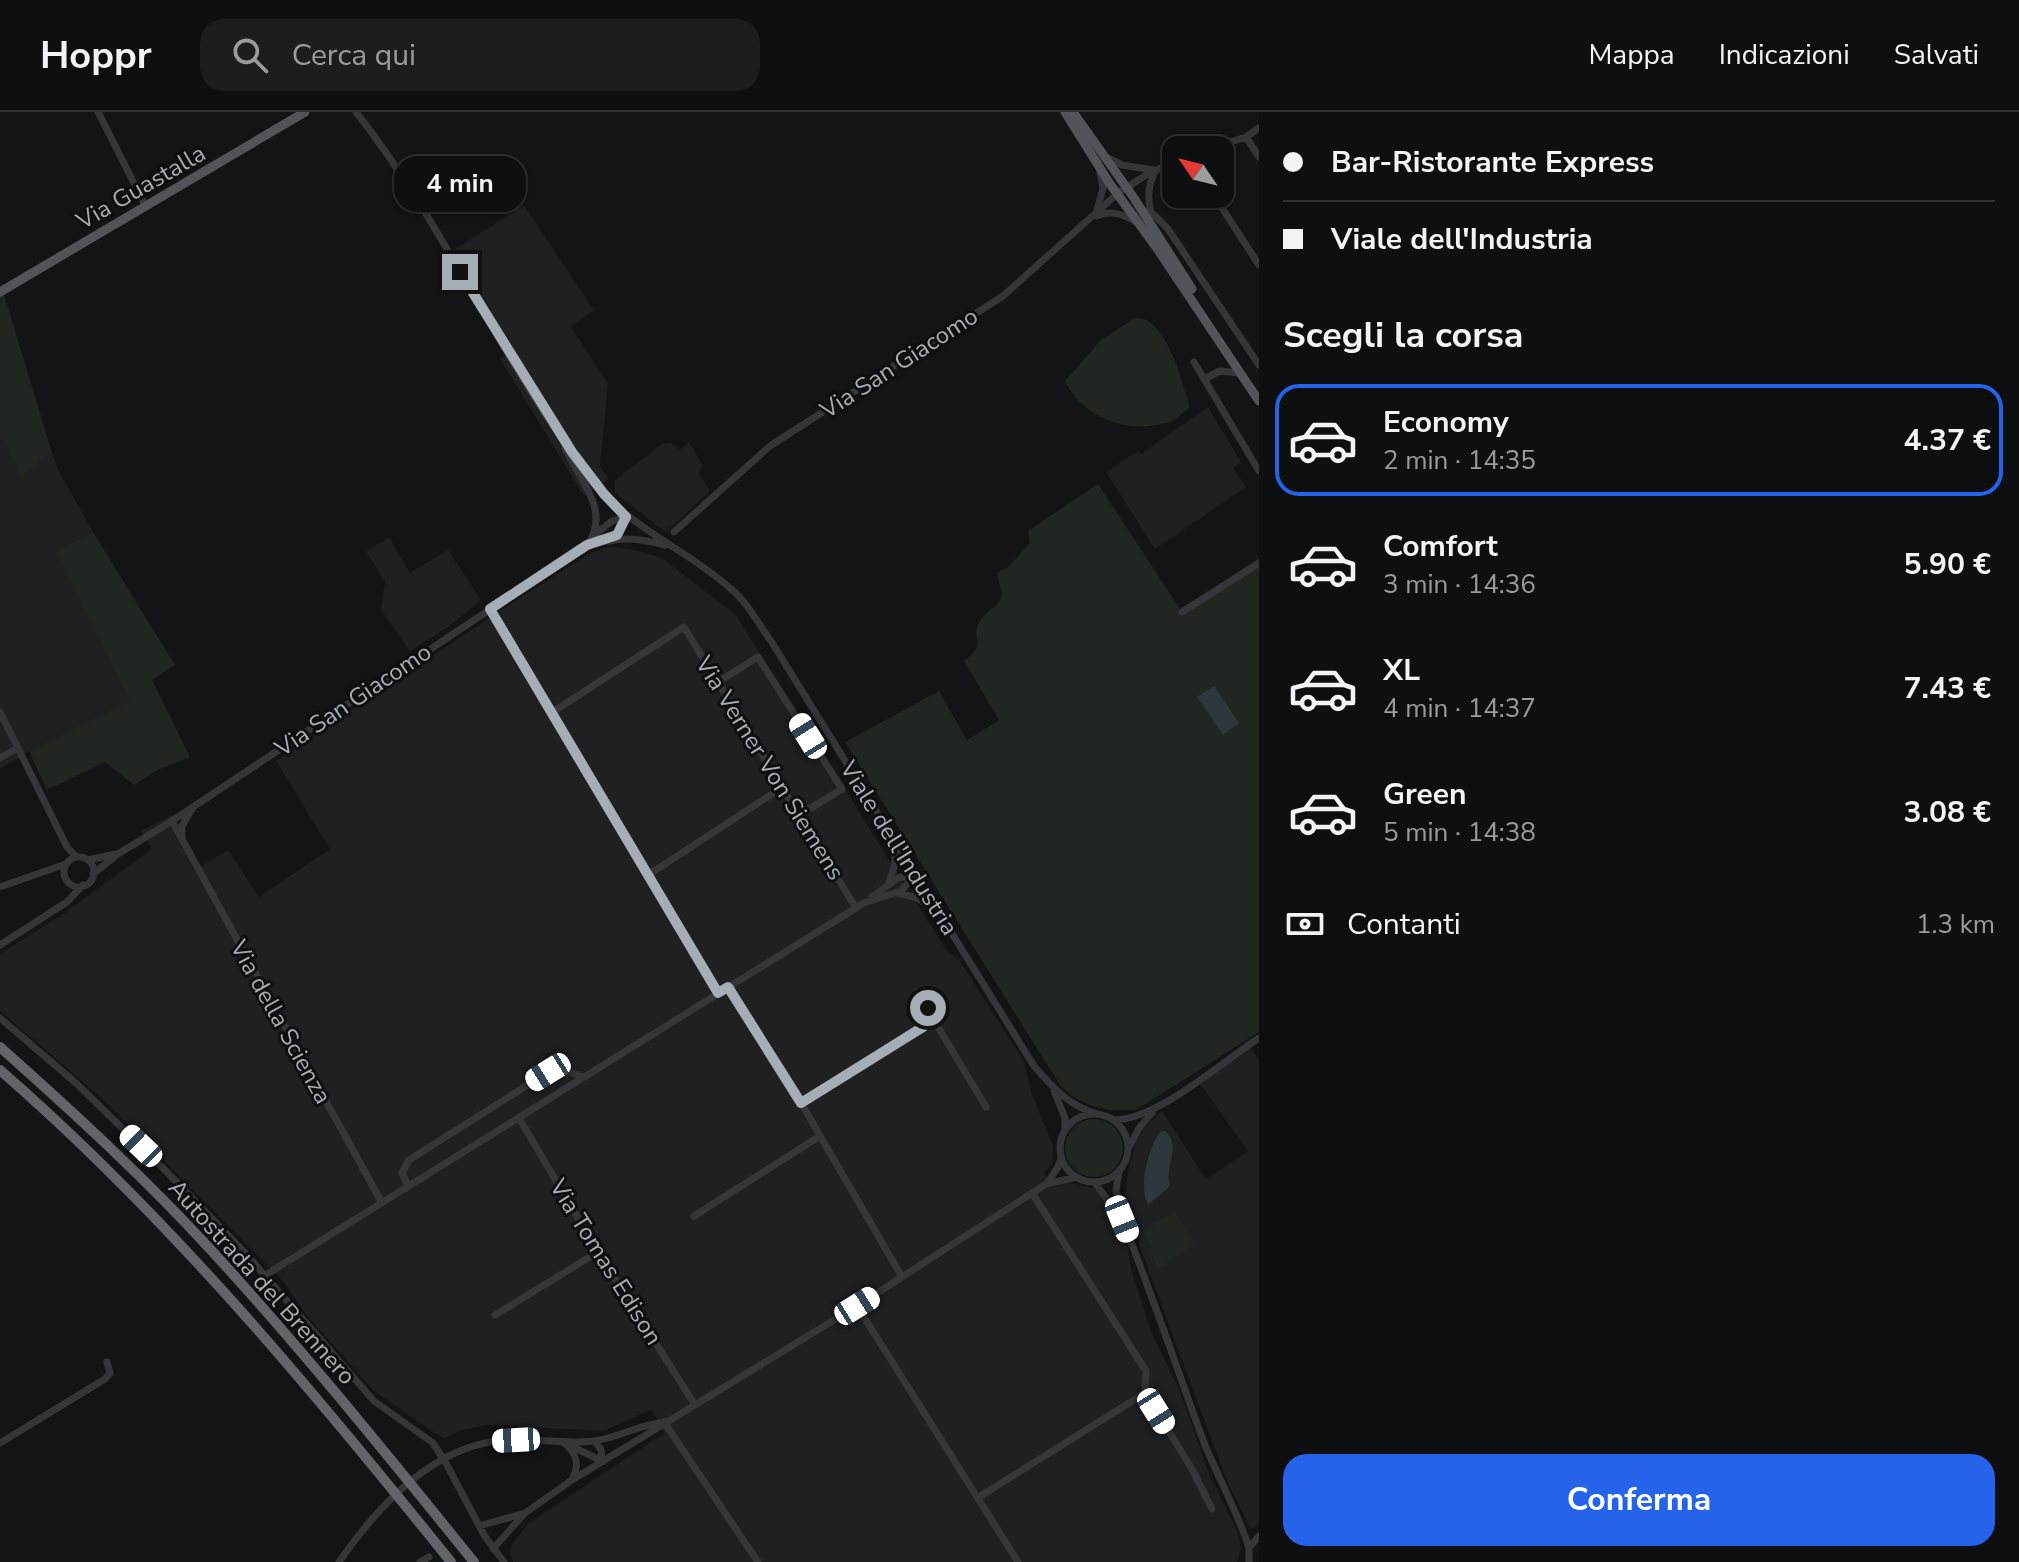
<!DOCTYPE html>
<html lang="it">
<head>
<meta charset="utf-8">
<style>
  :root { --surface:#0e0f10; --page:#1c1d1e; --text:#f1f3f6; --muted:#9b9c9f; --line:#2e2f30; --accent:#2563eb }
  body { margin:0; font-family:"Nunito Sans",sans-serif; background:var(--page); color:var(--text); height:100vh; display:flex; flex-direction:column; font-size:30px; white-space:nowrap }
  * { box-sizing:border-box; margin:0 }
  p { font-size:26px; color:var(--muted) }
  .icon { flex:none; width:44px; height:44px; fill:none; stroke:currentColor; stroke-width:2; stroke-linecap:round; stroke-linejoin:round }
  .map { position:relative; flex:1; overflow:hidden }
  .details { display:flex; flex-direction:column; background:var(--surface); width:760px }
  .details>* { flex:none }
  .top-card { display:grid; align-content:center; height:176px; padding:0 24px; background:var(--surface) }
  .needle { width:52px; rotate:305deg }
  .buttons { position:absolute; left:1162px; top:24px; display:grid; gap:16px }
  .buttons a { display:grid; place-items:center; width:72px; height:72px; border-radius:16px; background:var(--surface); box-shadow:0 2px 6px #0004,0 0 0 2px var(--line); font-size:40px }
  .end { position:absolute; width:36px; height:36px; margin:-18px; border:10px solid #a6adb4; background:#111; box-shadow:0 0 0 4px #111 }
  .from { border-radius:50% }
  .bubble { position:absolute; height:56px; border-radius:24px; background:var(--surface); box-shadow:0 2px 6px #0004,0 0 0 2px var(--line); font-size:26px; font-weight:700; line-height:56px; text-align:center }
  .car { position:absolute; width:24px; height:48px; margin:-24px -12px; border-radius:10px; box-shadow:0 0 6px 2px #0007; background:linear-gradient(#fff 24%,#345 0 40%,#fff 0 76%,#345 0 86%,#fff 0) }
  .top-card b { display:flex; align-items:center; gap:28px; height:76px; font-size:30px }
  .top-card b+b { border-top:2px solid var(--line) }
  .top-card i { width:20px; height:20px; background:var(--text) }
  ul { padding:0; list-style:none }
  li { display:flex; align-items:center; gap:24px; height:112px; margin:0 16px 12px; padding:0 8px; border:4px solid transparent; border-radius:24px }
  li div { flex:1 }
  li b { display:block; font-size:30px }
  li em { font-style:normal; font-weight:700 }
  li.selected { border-color:var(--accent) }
  li>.icon { width:72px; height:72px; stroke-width:1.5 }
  h2 { padding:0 24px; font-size:36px; line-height:96px }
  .pay { display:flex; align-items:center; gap:20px; height:88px; padding:0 24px; font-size:30px }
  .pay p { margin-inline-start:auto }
  .action { display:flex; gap:16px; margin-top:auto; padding:16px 24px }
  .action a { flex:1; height:92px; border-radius:24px; background:var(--accent); color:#fff; font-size:32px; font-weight:700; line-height:92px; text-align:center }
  header { display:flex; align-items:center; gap:48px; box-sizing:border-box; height:112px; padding:0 40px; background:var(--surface); border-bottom:2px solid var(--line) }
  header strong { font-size:38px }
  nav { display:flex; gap:44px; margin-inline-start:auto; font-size:28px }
  .search { width:560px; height:72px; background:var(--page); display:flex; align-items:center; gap:20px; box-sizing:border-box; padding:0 28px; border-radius:24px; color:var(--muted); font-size:30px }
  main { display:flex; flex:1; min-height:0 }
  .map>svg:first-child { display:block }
  .built { fill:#1f2022 }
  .green { fill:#202720 }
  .water { fill:#2e383c }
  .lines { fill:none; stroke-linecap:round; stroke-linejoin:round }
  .minor { stroke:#353639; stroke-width:7 }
  .major { stroke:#515458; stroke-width:9 }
  .highway { stroke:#61656a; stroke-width:10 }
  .route { stroke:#a6adb4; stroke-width:10 }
  .labels { text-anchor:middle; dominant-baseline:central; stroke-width:6; stroke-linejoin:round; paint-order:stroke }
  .street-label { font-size:24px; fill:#a6adb4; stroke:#0e0f10 }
</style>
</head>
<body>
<header>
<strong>Hoppr</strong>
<div class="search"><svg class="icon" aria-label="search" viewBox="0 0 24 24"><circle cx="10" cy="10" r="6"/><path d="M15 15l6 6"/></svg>Cerca qui</div>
<nav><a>Mappa</a><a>Indicazioni</a><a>Salvati</a></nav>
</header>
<main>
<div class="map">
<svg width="1259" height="1450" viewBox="0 0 1259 1450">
  <rect width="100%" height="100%" fill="#131415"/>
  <path class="built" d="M524 93 594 198 571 215 608 272 600 354 609 367 584 384 500 247 507 242 445 144Z
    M1208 295 1241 350 1233 356 1246 375 1155 437 1106 360 1138 339 1141 342Z
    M4 326 22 364 52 341 59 360 93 420 56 438 131 589 29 639 0 657V328Z
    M689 330 703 354 698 360 710 379 666 420 615 381 614 369 662 332 671 331 680 338Z
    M389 425 410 461 448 438 481 488 449 514 410 539 381 498 385 469 366 440Z
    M616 435 644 440 663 447 735 502 918 794 948 840 960 849 1023 948 1032 982 1053 1034 1052 1052 1044 1061 1053 1075 1068 1071 1082 1073 1096 1078 1107 1092 1128 1136 1131 1158 1152 1222 1180 1279 1209 1362 1238 1421 1241 1436 1237 1450H513L510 1443 512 1432 528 1412 664 1321 652 1297 604 1319 487 1313 462 1318 444 1326 430 1318 373 1278 306 1202 283 1169 103 987 0 899V842L60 804 152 737 141 719 172 703 201 755 228 738 259 785 330 737 276 649 489 506 589 442 603 436Z
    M1250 936 1259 948V1412L1251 1417 1229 1373 1203 1305 1141 1137 1125 1084 1128 1059 1136 1031 1144 1016 1162 999 1206 1067 1248 1039 1200 972Z"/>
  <path class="green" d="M3 179 52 341 22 364 4 327 0 328V181Z
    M1134 206C1166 202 1182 271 1190 295 1184 300 1177 307 1169 310 1131 323 1083 307 1065 269L1100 229Z
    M1098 372 1182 500 1259 453V920L1136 998H1109L1090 993 1072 984 1060 973 845 630 939 579 967 628 999 608 964 549C989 530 970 528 979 510 984 500 997 496 1001 486 1003 479 998 469 997 461L1007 456 1030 431 1028 419Z
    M93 420 175 553 152 568 190 645 160 657 134 673 105 650 47 678 29 639 130 589 56 438Z
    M1065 1036a29 29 0 1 1 58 0a29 29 0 1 1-58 0Z
    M1174 1099 1195 1132 1157 1157 1145 1119Z"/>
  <path class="water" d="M1214 574 1239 611 1223 623 1197 585Z
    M1165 1019C1183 1035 1163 1055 1170 1074L1148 1093C1138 1074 1148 1037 1160 1020Z"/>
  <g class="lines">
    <path class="minor" d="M98 0 146 95
      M356 0C446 114 502 253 592 368 629 416 686 437 730 476 747 490 758 511 771 529L1034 954C1052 975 1069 994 1097 1002
      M1246 25 1259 45
      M1205 38 1246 25 1259 16
      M1108 46 1122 53 1154 58
      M1213 82 1259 153
      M1097 98 1103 76 1100 60
      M1150 99 1168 117 1259 253
      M1151 101C1147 85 1148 75 1155 59
      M1097 104C1109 97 1126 103 1137 111
      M1194 250 1259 359
      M1204 267 1220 259 1240 261
      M565 336C579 367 612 400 587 433
      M674 420 770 334 1003 184 1117 82 1146 63 1176 49
      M594 423 612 409 626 405
      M612 426 621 419 626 405
      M490 497 718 881
      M1182 500 1259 451
      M718 570 758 545 842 677 798 704
      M0 600 67 735 76 745
      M551 601 684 515 856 796
      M0 646 18 636
      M172 709 382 1091
      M182 726V714L192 697
      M64 760a15 15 0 1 1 30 0a15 15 0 1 1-30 0Z
      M88 748 116 742
      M93 762 118 742 172 709 587 433C623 426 629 424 665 433
      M648 763 783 675
      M889 771 895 751 894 732
      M0 775 66 752
      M897 781 917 786 933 797
      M872 785 898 766 915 763
      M0 833 67 790 83 773
      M728 875 801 991 902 1165
      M917 880 986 995
      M0 906 77 972 163 1056 246 1142 374 1289 433 1331 447 1353 484 1423 504 1450
      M1054 979 1065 1006V1016
      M801 991 931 908
      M1060 1036a34 34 0 1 1 68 0a34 34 0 1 1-68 0Z
      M519 1006 598 1140 695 1293
      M1114 1008C1159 1007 1220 951 1259 926
      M1130 1034 1139 1016 1152 1001
      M1119 1060 1116 1078 1122 1107C1151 1179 1176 1254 1203 1328 1217 1364 1238 1400 1249 1436
      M1048 1070 1058 1055 1061 1046
      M1094 1070 1119 1103
      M408 1074 402 1061 409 1048 548 960 561 957 583 965
      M1032 1081 1146 1259 1145 1281
      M694 1104 820 1024
      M264 1164 864 791 901 779 915 763
      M857 1194 1018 1450
      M495 1203 598 1140
      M1145 1281 1192 1357 1212 1397
      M664 1310 758 1450
      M595 1329 601 1338 602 1349
      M563 1330C576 1340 580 1351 573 1366
      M0 1331 105 1267 110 1261 107 1250
      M569 1333 602 1349
      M979 1385 1145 1281
      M479 1414 525 1401 572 1368 857 1194 1046 1072 1077 1065
      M493 1437 524 1402
      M339 1450C375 1398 429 1338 496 1329 528 1324 561 1333 594 1329 617 1326 637 1314 659 1311
      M420 1450 429 1445
      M1249 1450V1436L1259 1424"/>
    <path class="major" d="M1065 0 1110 72 1156 135 1259 289
      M1073 0 1134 86 1192 177
      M0 180 305 0"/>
    <path class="highway" d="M0 935C73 1000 145 1066 211 1138 303 1238 388 1344 474 1450
      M0 958C169 1105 311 1276 451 1450"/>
  </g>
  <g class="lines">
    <path class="route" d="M460 160 572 340 604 382 626 405 617 423 587 433 490 497 718 881 728 875 801 991 923 915 931 908 928 896"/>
  </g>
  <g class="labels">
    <g class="street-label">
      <text transform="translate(141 75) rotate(-30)">Via Guastalla</text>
      <text transform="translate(899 251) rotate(-33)">Via San Giacomo</text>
      <text transform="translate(353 588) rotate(-34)">Via San Giacomo</text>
      <text transform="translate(770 656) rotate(58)">Via Verner Von Siemens</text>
      <text transform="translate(899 736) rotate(58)">Viale dell'Industria</text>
      <text transform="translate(281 910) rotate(61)">Via della Scienza</text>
      <text transform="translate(606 1150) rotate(58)">Via Tomas Edison</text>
      <text transform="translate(262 1170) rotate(48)">Autostrada del Brennero</text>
    </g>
  </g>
</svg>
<div class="buttons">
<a><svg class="needle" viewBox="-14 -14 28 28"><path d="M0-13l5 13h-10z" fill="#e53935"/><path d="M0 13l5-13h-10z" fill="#9b9c9f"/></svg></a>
</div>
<i class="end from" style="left:928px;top:896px"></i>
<i class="end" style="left:460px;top:160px"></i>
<div class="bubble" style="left:394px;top:44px;width:132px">4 min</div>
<i class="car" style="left:808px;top:624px;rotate:328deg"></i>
<i class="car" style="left:548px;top:960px;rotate:238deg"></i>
<i class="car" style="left:141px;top:1034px;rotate:314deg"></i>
<i class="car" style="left:1122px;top:1107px;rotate:158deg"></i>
<i class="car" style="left:857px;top:1194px;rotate:58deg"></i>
<i class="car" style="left:1156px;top:1299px;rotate:148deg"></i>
<i class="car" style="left:516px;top:1328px;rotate:267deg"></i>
</div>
<section class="details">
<div class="top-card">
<b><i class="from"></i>Bar-Ristorante Express</b>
<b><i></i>Viale dell'Industria</b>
</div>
<h2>Scegli la corsa</h2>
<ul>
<li class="selected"><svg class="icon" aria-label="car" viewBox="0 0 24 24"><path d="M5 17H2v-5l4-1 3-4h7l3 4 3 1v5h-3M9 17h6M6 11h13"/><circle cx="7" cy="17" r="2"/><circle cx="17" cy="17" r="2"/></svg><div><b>Economy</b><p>2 min · 14:35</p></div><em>4.37 €</em></li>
<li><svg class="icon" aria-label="car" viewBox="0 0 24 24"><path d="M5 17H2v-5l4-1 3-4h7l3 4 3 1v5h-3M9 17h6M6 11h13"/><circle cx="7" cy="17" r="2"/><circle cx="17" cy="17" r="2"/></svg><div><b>Comfort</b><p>3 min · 14:36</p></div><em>5.90 €</em></li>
<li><svg class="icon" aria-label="car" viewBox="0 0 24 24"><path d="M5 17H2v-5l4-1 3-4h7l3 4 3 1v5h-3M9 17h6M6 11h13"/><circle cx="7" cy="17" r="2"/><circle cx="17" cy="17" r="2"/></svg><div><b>XL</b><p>4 min · 14:37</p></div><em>7.43 €</em></li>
<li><svg class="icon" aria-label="car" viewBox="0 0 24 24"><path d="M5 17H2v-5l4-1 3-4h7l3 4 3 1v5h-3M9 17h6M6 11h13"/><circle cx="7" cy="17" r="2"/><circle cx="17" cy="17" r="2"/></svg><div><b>Green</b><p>5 min · 14:38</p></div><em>3.08 €</em></li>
</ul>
<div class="pay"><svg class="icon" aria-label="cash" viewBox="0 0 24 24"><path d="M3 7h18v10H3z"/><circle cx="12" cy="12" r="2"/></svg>Contanti<p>1.3 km</p></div>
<div class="action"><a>Conferma</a></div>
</section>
</main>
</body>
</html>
